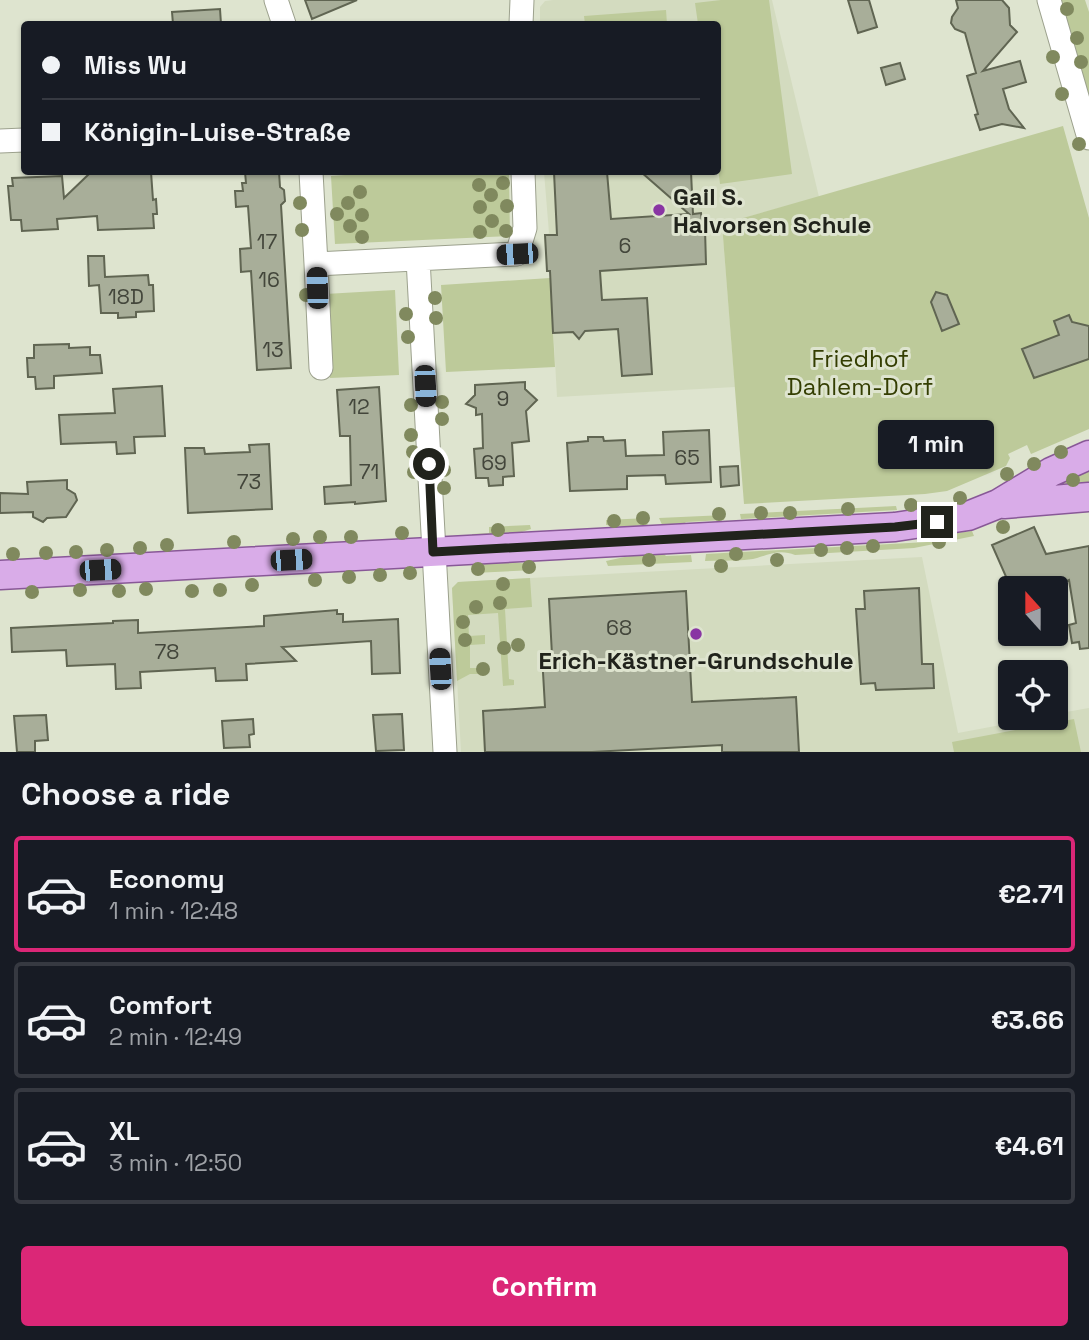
<!DOCTYPE html>
<html lang="en">
<head>
<meta charset="utf-8">
<style>
  :root { --surface:#171b24; --page:#242831; --text:#f1f3f6; --muted:#9ea1a6; --line:#363941; --accent:#db2777 }
  body { margin:0; font-family:"Space Grotesk",sans-serif; background:var(--page); color:var(--text); height:100vh; display:flex; flex-direction:column; font-size:26px; white-space:nowrap }
  * { box-sizing:border-box; margin:0 }
  p { font-size:23px; color:var(--muted) }
  .icon { flex:none; width:38px; height:38px; fill:none; stroke:currentColor; stroke-width:2; stroke-linecap:round; stroke-linejoin:round }
  .map { position:relative; height:752px; overflow:hidden }
  .details { display:flex; flex-direction:column; background:var(--surface); flex:1 }
  .details>* { flex:none }
  .banner { position:absolute; left:21px; top:21px; width:700px; height:154px; border-radius:7px; box-shadow:0 2px 5px #0004; display:grid; align-content:center; height:154px; padding:0 21px; background:var(--surface) }
  .needle { width:46px; rotate:339deg }
  .buttons { position:absolute; left:998px; top:576px; display:grid; gap:14px }
  .buttons a { display:grid; place-items:center; width:70px; height:70px; border-radius:7px; background:var(--surface); box-shadow:0 2px 5px #0004; font-size:35px }
  .end { position:absolute; width:32px; height:32px; margin:-16px; border:9px solid #21231c; background:#fff; box-shadow:0 0 0 4px #fff }
  .from { border-radius:50% }
  .bubble { position:absolute; height:49px; border-radius:7px; background:var(--surface); box-shadow:0 2px 5px #0004; font-size:23px; font-weight:700; line-height:49px; text-align:center }
  .car { position:absolute; width:21px; height:42px; margin:-21px -10px; border-radius:9px; box-shadow:0 0 5px 2px #0007; background:linear-gradient(#222 24%,#8ab4d8 0 40%,#222 0 76%,#8ab4d8 0 86%,#222 0) }
  .banner b { display:flex; align-items:center; gap:24px; height:66px; font-size:26px }
  .banner b+b { border-top:2px solid var(--line) }
  .banner i { width:18px; height:18px; background:var(--text) }
  ul { padding:0; list-style:none }
  li { display:flex; align-items:center; gap:21px; height:116px; margin:0 14px 10px; padding:0 7px; border:4px solid var(--line); border-radius:7px }
  li div { flex:1 }
  li b { display:block; font-size:26px }
  li em { font-style:normal; font-weight:700 }
  li.active { border-color:var(--accent) }
  li>.icon { width:63px; height:63px; stroke-width:1.5 }
  h2 { padding:0 21px; font-size:32px; line-height:84px }
  .button { display:flex; gap:14px; margin-top:auto; padding:14px 21px }
  .button a { flex:1; height:80px; border-radius:7px; background:var(--accent); color:#fff; font-size:28px; font-weight:700; line-height:80px; text-align:center }
  .map>svg:first-child { display:block }
  .built { fill:#d3dbbf }
  .green { fill:#bdca9a }
  .building { fill:#a8ae99; stroke:#606552; stroke-width:2 }
  .lines { fill:none; stroke-linecap:round; stroke-linejoin:round }
  .minor-casing { stroke:#9ca18d; stroke-width:25 }
  .major-casing { stroke:#885897; stroke-width:31 }
  .minor { stroke:#fff; stroke-width:23 }
  .major { stroke:#d9ace8; stroke-width:28 }
  .tree { fill:#80895e }
  .route { stroke:#21231c; stroke-width:9 }
  .poi-dot { fill:#8935a3; stroke:#dee4cf; stroke-width:2.5 }
  .labels { text-anchor:middle; dominant-baseline:central; stroke-width:6; stroke-linejoin:round; paint-order:stroke }
  .number-label { font-size:21px; fill:#43463b }
  .poi-label { font-size:24px; font-weight:bold; fill:#21231c; stroke:#dee4cf; text-anchor:start }
  .park-label { font-size:24px; fill:#343e02; stroke:#dee4cf }
</style>
</head>
<body>
<div class="map">
<svg width="1089" height="752" viewBox="0 0 1089 752">
  <rect width="100%" height="100%" fill="#dee4cf"/>
  <path class="built" d="M553 0H772L819 197 722 224 735 387 557 397 550 271H547L544 238 549 233 544 172H718V24H540V7L545 1Z
    M922 557 958 733 1038 718H1055V714L1089 708V752H461L452 588 458 582Z"/>
  <path class="green" d="M721 0H769L792 174 720 184 718 167V24H698L695 3Z
    M1058 0H1085L1089 12V107Z
    M666 10 667 24H585L584 16Z
    M1063 126 1089 218V429L1031 454 1027 445 1008 454 1010 458 1006 466 947 491 925 494 744 504 722 224Z
    M387 172H509L510 236 335 244 331 176Z
    M550 278 555 367 446 372 441 285Z
    M395 290 399 375 330 378 325 294Z
    M1089 465V484L1061 490 1056 479Z
    M896 506 897 510 741 519 740 514Z
    M725 515 724 520 686 522 679 528 664 529 659 518Z
    M648 518 647 530 606 525V520Z
    M530 525 531 529 512 535 472 540V534L489 533V527Z
    M972 531 974 536 914 548 795 555C781 549 770 554 757 558 741 562 721 560 705 561L706 554 927 542 933 536Z
    M661 551 666 556 691 555 692 562 608 566 606 561 648 552Z
    M500 560 534 565V570L474 573 473 561Z
    M530 578 532 607 505 609 509 679 514 680V685L503 686 498 613 468 615 469 636 485 635V644L470 645V668H486V674H470L457 681 452 588 458 582Z
    M1074 719 1081 752H954L952 742Z"/>
  <path class="building" d="M305 0H357L312 19Z
    M848 0H869L877 27 858 33Z
    M956 0H1002L1009 8 1010 25 1017 32 983 71 1020 61 1026 82 1003 89 1009 109 1024 128 1002 124 980 130 975 115 978 114 967 76 976 73 965 33 955 29 951 23 952 17 958 8Z
    M220 9 221 24H173L172 12Z
    M900 63 905 79 886 85 881 68Z
    M109 172H151L153 200 156 199 157 214H153L154 228 98 230 97 216 57 219 58 229 22 231 21 220H11L8 186H13L12 178 62 176 64 198 89 174Z
    M245 172H279L280 187 284 190 285 201 281 205 291 368 257 370 251 271 241 272 240 249 251 248 248 206 236 207 235 191H243L242 183H246Z
    M554 172H607L611 219 689 214 641 172H691L693 214 701 213 703 229H705L706 264 600 271 602 300 647 298 652 374 622 376 618 329 585 331 579 339 573 332 553 333 550 271H547L545 235H557Z
    M88 256H104L105 277 148 275 149 285H153L154 311 136 312V317L118 318V313H101L99 285 89 286Z
    M936 292 947 295 959 324 942 331 931 302Z
    M1069 315 1072 322 1089 326V359L1034 378 1022 349 1059 335 1054 321Z
    M69 344V348L90 347V355H100L102 373 54 376V388L36 389 35 377H28L27 358H34V345Z
    M525 382V389L537 400 526 411 529 441 512 443 514 476 503 477V485L489 486 488 478H476L474 449 483 448 482 414 476 415V408L466 404 475 395V385Z
    M162 386 165 436 134 437 135 453 117 454 116 442 61 444 59 415 115 413 113 389Z
    M379 387 386 501 355 504V502L325 504 324 487 351 485 350 436H340L337 390Z
    M709 430 711 482 666 484 665 475 627 476V489L570 491 567 443 588 441V437H603L604 441 625 440 626 456 664 455 663 432Z
    M269 444 272 509 188 513 185 448H204L205 454 226 453 250 452 249 445Z
    M738 466 739 485 721 487 720 467Z
    M67 480V489L75 494 77 500 66 517 47 518 43 522 33 517V512L0 513V493L28 494 27 482Z
    M1034 527 1046 554 1089 546V648L1080 649 1079 642 1072 643 1069 625 1076 623 1069 580 1051 588H1011L992 545Z
    M919 588 922 664H933L934 688 876 690 875 683 861 684 856 609H865L864 591Z
    M686 591 692 702 796 697 799 752H722V745L592 752H485L483 711 545 707 542 655H552L549 599Z
    M337 610V614H343V622L398 619 400 673 372 674 371 641 282 647 296 661 246 664 247 680 216 681 215 668 140 672 141 688 116 689 115 664 67 666 66 650 12 652 11 628 113 623V621L138 620V633L264 626V616Z
    M402 714 404 750 376 751 373 715Z
    M46 715 48 740 35 741V752H17L14 716Z
    M253 719 254 734 249 735 250 747 224 748 222 721Z"/>
  <g class="lines">
    <g class="minor-casing">
      <path id="minor" d="M276 0 284 24
        M1049 0 1089 138
        M521 24 522 0
        M0 141 24 140
        M311 172 316 264 517 254 525 228 523 172
        M418 259 445 752
        M316 264 321 368"/>
    </g>
    <g class="major-casing">
      <path id="major" d="M1004 504 1089 497
        M0 575 895 527 968 516 998 504 1051 472 1089 455"/>
    </g>
    <use href="#minor" class="minor"/>
    <use href="#major" class="major"/>
  </g>
  <g class="tree">
    <circle cx="1067" cy="9" r="7"/>
    <circle cx="1077" cy="38" r="7"/>
    <circle cx="1053" cy="57" r="7"/>
    <circle cx="1081" cy="62" r="7"/>
    <circle cx="1062" cy="94" r="7"/>
    <circle cx="1079" cy="144" r="7"/>
    <circle cx="503" cy="183" r="7"/>
    <circle cx="479" cy="185" r="7"/>
    <circle cx="360" cy="192" r="7"/>
    <circle cx="491" cy="195" r="7"/>
    <circle cx="300" cy="203" r="7"/>
    <circle cx="348" cy="203" r="7"/>
    <circle cx="507" cy="206" r="7"/>
    <circle cx="480" cy="207" r="7"/>
    <circle cx="337" cy="214" r="7"/>
    <circle cx="362" cy="215" r="7"/>
    <circle cx="492" cy="221" r="7"/>
    <circle cx="350" cy="226" r="7"/>
    <circle cx="302" cy="230" r="7"/>
    <circle cx="506" cy="231" r="7"/>
    <circle cx="480" cy="232" r="7"/>
    <circle cx="362" cy="237" r="7"/>
    <circle cx="306" cy="295" r="7"/>
    <circle cx="435" cy="298" r="7"/>
    <circle cx="406" cy="314" r="7"/>
    <circle cx="436" cy="318" r="7"/>
    <circle cx="408" cy="337" r="7"/>
    <circle cx="442" cy="402" r="7"/>
    <circle cx="411" cy="405" r="7"/>
    <circle cx="442" cy="419" r="7"/>
    <circle cx="411" cy="435" r="7"/>
    <circle cx="413" cy="452" r="7"/>
    <circle cx="1061" cy="452" r="7"/>
    <circle cx="1034" cy="464" r="7"/>
    <circle cx="444" cy="470" r="7"/>
    <circle cx="414" cy="472" r="7"/>
    <circle cx="1007" cy="474" r="7"/>
    <circle cx="1073" cy="480" r="7"/>
    <circle cx="444" cy="488" r="7"/>
    <circle cx="960" cy="498" r="7"/>
    <circle cx="911" cy="505" r="7"/>
    <circle cx="848" cy="509" r="7"/>
    <circle cx="761" cy="513" r="7"/>
    <circle cx="790" cy="513" r="7"/>
    <circle cx="719" cy="514" r="7"/>
    <circle cx="643" cy="518" r="7"/>
    <circle cx="614" cy="521" r="7"/>
    <circle cx="1003" cy="527" r="7"/>
    <circle cx="498" cy="530" r="7"/>
    <circle cx="402" cy="533" r="7"/>
    <circle cx="320" cy="537" r="7"/>
    <circle cx="351" cy="537" r="7"/>
    <circle cx="293" cy="539" r="7"/>
    <circle cx="234" cy="542" r="7"/>
    <circle cx="939" cy="542" r="7"/>
    <circle cx="167" cy="545" r="7"/>
    <circle cx="873" cy="546" r="7"/>
    <circle cx="140" cy="548" r="7"/>
    <circle cx="847" cy="548" r="7"/>
    <circle cx="107" cy="550" r="7"/>
    <circle cx="821" cy="550" r="7"/>
    <circle cx="76" cy="552" r="7"/>
    <circle cx="46" cy="553" r="7"/>
    <circle cx="13" cy="554" r="7"/>
    <circle cx="736" cy="554" r="7"/>
    <circle cx="649" cy="560" r="7"/>
    <circle cx="777" cy="560" r="7"/>
    <circle cx="721" cy="566" r="7"/>
    <circle cx="529" cy="567" r="7"/>
    <circle cx="478" cy="569" r="7"/>
    <circle cx="410" cy="573" r="7"/>
    <circle cx="380" cy="575" r="7"/>
    <circle cx="349" cy="577" r="7"/>
    <circle cx="315" cy="580" r="7"/>
    <circle cx="503" cy="584" r="7"/>
    <circle cx="252" cy="585" r="7"/>
    <circle cx="146" cy="589" r="7"/>
    <circle cx="80" cy="590" r="7"/>
    <circle cx="220" cy="590" r="7"/>
    <circle cx="119" cy="591" r="7"/>
    <circle cx="192" cy="591" r="7"/>
    <circle cx="32" cy="592" r="7"/>
    <circle cx="500" cy="603" r="7"/>
    <circle cx="476" cy="607" r="7"/>
    <circle cx="463" cy="622" r="7"/>
    <circle cx="465" cy="640" r="7"/>
    <circle cx="518" cy="645" r="7"/>
    <circle cx="504" cy="648" r="7"/>
    <circle cx="483" cy="669" r="7"/>
  </g>
  <g class="lines">
    <path class="route" d="M429 464 433 552 895 527 937 522"/>
  </g>
  <g class="poi-dot">
    <circle cx="659" cy="210" r="7"/>
    <circle cx="696" cy="634" r="7"/>
  </g>
  <g class="labels">
    <g class="number-label">
      <text x="267" y="241">17</text>
      <text x="625" y="245">6</text>
      <text x="269" y="279">16</text>
      <text x="126" y="296">18D</text>
      <text x="273" y="349">13</text>
      <text x="503" y="398">9</text>
      <text x="359" y="406">12</text>
      <text x="687" y="457">65</text>
      <text x="494" y="462">69</text>
      <text x="369" y="471">71</text>
      <text x="249" y="481">73</text>
      <text x="619" y="627">68</text>
      <text x="167" y="651">78</text>
    </g>
    <g class="poi-label">
      <text x="673" y="196">Gail S.<tspan x="673" dy="28">Halvorsen Schule</tspan></text>
      <text x="696" y="660" text-anchor="middle">Erich-Kästner-Grundschule</text>
    </g>
    <g class="park-label">
      <text x="860" y="358">Friedhof<tspan x="860" dy="28">Dahlem-Dorf</tspan></text>
    </g>
  </g>
</svg>
<div class="buttons">
<a><svg class="needle" viewBox="-14 -14 28 28"><path d="M0-13l5 13h-10z" fill="#e53935"/><path d="M0 13l5-13h-10z" fill="#9ea1a6"/></svg></a>
<a><svg class="icon" aria-label="locate" viewBox="0 0 24 24"><circle cx="12" cy="12" r="6"/><path d="M12 2v4M12 18v4M2 12h4M18 12h4"/></svg></a>
</div>
<i class="end from" style="left:429px;top:464px"></i>
<i class="end" style="left:937px;top:522px"></i>
<div class="bubble" style="left:878px;top:420px;width:116px">1 min</div>
<i class="car" style="left:517px;top:254px;rotate:267deg"></i>
<i class="car" style="left:317px;top:288px;rotate:358deg"></i>
<i class="car" style="left:425px;top:386px;rotate:177deg"></i>
<i class="car" style="left:291px;top:560px;rotate:87deg"></i>
<i class="car" style="left:100px;top:570px;rotate:87deg"></i>
<i class="car" style="left:440px;top:669px;rotate:357deg"></i>
<div class="banner">
<b><i class="from"></i>Miss Wu</b>
<b><i></i>Königin-Luise-Straße</b>
</div>
</div>
<section class="details">
<h2>Choose a ride</h2>
<ul>
<li class="active"><svg class="icon" aria-label="car" viewBox="0 0 24 24"><path d="M5 17H2v-5l4-1 3-4h7l3 4 3 1v5h-3M9 17h6M6 11h13"/><circle cx="7" cy="17" r="2"/><circle cx="17" cy="17" r="2"/></svg><div><b>Economy</b><p>1 min · 12:48</p></div><em>€2.71</em></li>
<li><svg class="icon" aria-label="car" viewBox="0 0 24 24"><path d="M5 17H2v-5l4-1 3-4h7l3 4 3 1v5h-3M9 17h6M6 11h13"/><circle cx="7" cy="17" r="2"/><circle cx="17" cy="17" r="2"/></svg><div><b>Comfort</b><p>2 min · 12:49</p></div><em>€3.66</em></li>
<li><svg class="icon" aria-label="car" viewBox="0 0 24 24"><path d="M5 17H2v-5l4-1 3-4h7l3 4 3 1v5h-3M9 17h6M6 11h13"/><circle cx="7" cy="17" r="2"/><circle cx="17" cy="17" r="2"/></svg><div><b>XL</b><p>3 min · 12:50</p></div><em>€4.61</em></li>
</ul>
<div class="button"><a>Confirm</a></div>
</section>
</body>
</html>
